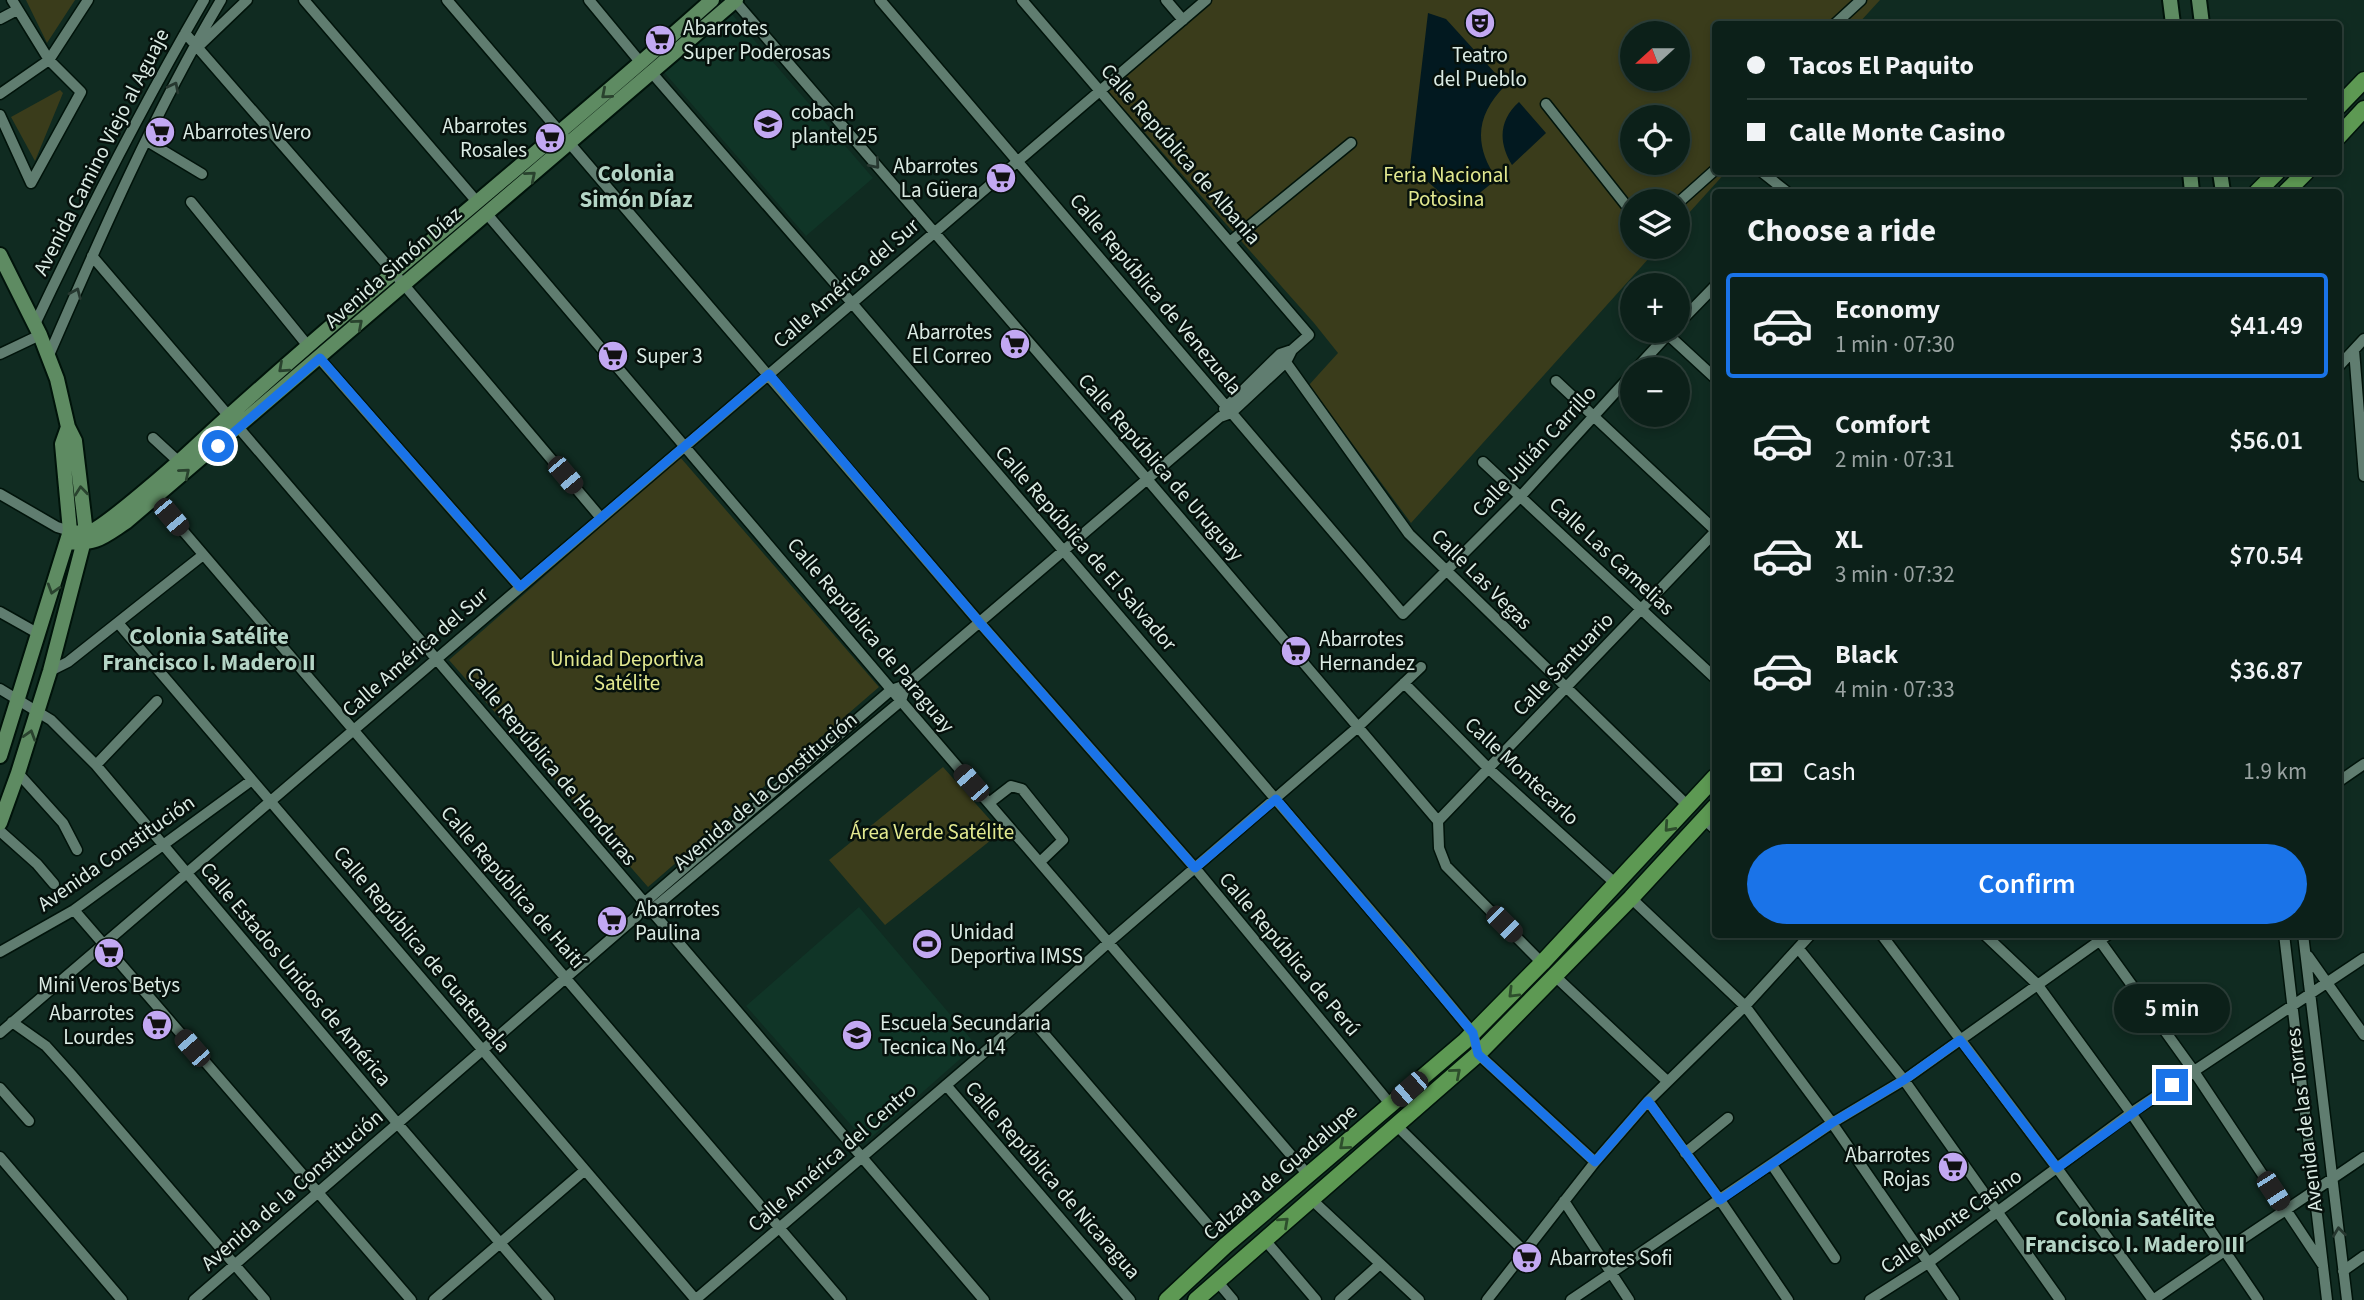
<!DOCTYPE html>
<html lang="en">
<head>
<meta charset="utf-8">
<style>
  :root { --surface:#0c2019; --page:#152822; --text:#f1f3f6; --muted:#9aa3a2; --line:#2c3e38; --accent:#1a73e8 }
  body { margin:0; font-family:"Source Sans 3",sans-serif; background:var(--page); color:var(--text); height:100vh; display:flex; flex-direction:column; font-size:26px; white-space:nowrap }
  * { box-sizing:border-box; margin:0 }
  p { font-size:23px; color:var(--muted) }
  .icon { flex:none; width:38px; height:38px; fill:none; stroke:currentColor; stroke-width:2; stroke-linecap:round; stroke-linejoin:round }
  .map { position:relative; flex:1; overflow:hidden }
  .sheet { position:absolute; left:1712px; top:189px; width:630px; height:749px; display:flex; flex-direction:column; background:var(--surface); border-radius:7px; box-shadow:0 4px 10px #0003,0 0 0 2px var(--line) }
  .sheet>* { flex:none }
  .top-card { position:absolute; left:1712px; top:21px; width:630px; height:154px; border-radius:7px; box-shadow:0 4px 10px #0003,0 0 0 2px var(--line); display:grid; align-content:center; height:154px; padding:0 35px; background:var(--surface) }
  .needle { width:46px; rotate:249deg }
  .tools { position:absolute; left:1620px; top:21px; display:grid; gap:14px }
  .tools a { display:grid; place-items:center; width:70px; height:70px; border-radius:50%; background:var(--surface); box-shadow:0 4px 10px #0003,0 0 0 2px var(--line); font-size:35px }
  .end { position:absolute; width:32px; height:32px; margin:-16px; border:9px solid #1a73e8; background:#fff; box-shadow:0 0 0 4px #fff }
  .from { border-radius:50% }
  .bubble { position:absolute; height:49px; border-radius:24px; background:var(--surface); box-shadow:0 4px 10px #0003,0 0 0 2px var(--line); font-size:23px; font-weight:600; line-height:49px; text-align:center }
  .car { position:absolute; width:21px; height:42px; margin:-21px -10px; border-radius:9px; box-shadow:0 0 5px 2px #0007; background:linear-gradient(#222 24%,#8ab4d8 0 40%,#222 0 76%,#8ab4d8 0 86%,#222 0) }
  .top-card b { display:flex; align-items:center; gap:24px; height:66px; font-size:26px }
  .top-card b+b { border-top:2px solid var(--line) }
  .top-card i { width:18px; height:18px; background:var(--text) }
  ul { padding:0; list-style:none }
  li { display:flex; align-items:center; gap:21px; height:105px; margin:0 14px 10px; padding:0 21px; border:4px solid transparent; border-radius:7px }
  li div { flex:1 }
  li b { display:block; font-size:26px }
  li em { font-style:normal; font-weight:600 }
  li.active { border-color:var(--accent) }
  li>.icon { width:63px; height:63px; stroke-width:1.5 }
  h2 { padding:0 35px; font-size:32px; line-height:84px }
  .pay { display:flex; align-items:center; gap:18px; height:77px; padding:0 35px; font-size:26px }
  .pay p { margin-inline-start:auto }
  .button { display:flex; gap:14px; margin-top:auto; padding:14px 35px }
  .button a { flex:1; height:80px; border-radius:42px; background:var(--accent); color:#fff; font-size:28px; font-weight:600; line-height:80px; text-align:center }
  .map>svg:first-child { display:block }
  .built { fill:#103527 }
  .green { fill:#3a3c1b; fill-rule:evenodd }
  .water { fill:#021920 }
  .lines { fill:none; stroke-linecap:round; stroke-linejoin:round }
  .street-casing { stroke:#00130a; stroke-width:13 }
  .secondary-casing { stroke:#00130a; stroke-width:18 }
  .primary-casing { stroke:#00130a; stroke-width:19 }
  .street { stroke:#607d70; stroke-width:10 }
  .secondary { stroke:#5e8b62; stroke-width:14 }
  .primary { stroke:#5d9953; stroke-width:16 }
  .oneway { stroke:#26372f }
  .oneway2 { stroke:#29422e }
  .oneway3 { stroke:#2d4e2c }
  .route { stroke:#1a73e8; stroke-width:9 }
  .labels { text-anchor:middle; dominant-baseline:central; stroke-width:5; stroke-linejoin:round; paint-order:stroke }
  .poi-label { font-size:21px; fill:#dbebe4; stroke:#06110c; text-anchor:start }
  .street-label { font-size:21px; fill:#dbebe4; stroke:#06110c }
  .park-label { font-size:21px; fill:#e2e88f; stroke:#06110c }
  .neighbourhood-label { font-size:23px; font-weight:bold; fill:#b4d4c5; stroke:#06110c }
</style>
</head>
<body>
<div class="map">
<svg width="2364" height="1300" viewBox="0 0 2364 1300">
  <rect width="100%" height="100%" fill="#102b21"/>
  <path class="built" d="M730 12 873 178 806 236 663 71Z
    M859 907 976 1045 866 1142 746 1006Z"/>
  <path class="green" d="M26 0H75L47 43Z
    M1212 0H1880L1858 24H1715V172H1726L1678 225V201H1633V247H1659L1411 523 1309 385 1338 353 1314 323 1107 90ZM1633 33H1678V79H1633ZM1633 117H1678V163H1633Z
    M60 90 63 93 35 161 11 117Z
    M680 457 879 687 648 887 449 660Z
    M943 767 1001 832 885 925 829 860Z"/>
  <path class="water" d="M1428 13 1446 19 1506 85C1476 114 1473 145 1497 179L1471 200 1444 196 1410 166Z
    M1519 102 1546 133 1512 165C1498 142 1499 120 1519 102Z"/>
  <g class="lines">
    <g class="street-casing">
      <path id="street" d="M12 0 49 60 81 92 31 183
        M304 0 478 203
        M447 0 980 623 1195 868 1391 1105
        M589 0 641 63
        M734 0 1147 479 1438 821 1439 848 1446 866 1542 963
        M880 0 1403 614 1520 497 1633 373
        M1022 0 1309 335 1292 350 1280 354 1224 409
        M1166 0 1183 20
        M0 19 17 10
        M1835 24 1861 0
        M185 33 394 273 601 518
        M199 46 247 0
        M652 73 852 303 1406 952 1473 1033 1478 1054 1595 1162
        M0 94 49 60 88 0
        M1546 104 1633 214
        M0 115 31 183
        M147 141 202 174
        M1762 172 1787 192
        M191 202 308 346
        M1678 203 1715 170
        M487 214 901 701 1309 1176
        M1231 241 1351 143
        M92 256 984 1300
        M35 324C87 214 143 105 204 0
        M1678 324 1715 286
        M1664 331 1715 378
        M2354 350 2364 476
        M0 354 40 335
        M1280 354 1409 534 1688 806
        M49 355C101 235 154 113 221 0
        M319 358 520 587
        M2338 367 2364 339
        M1636 369 1671 331
        M1556 381 1715 530
        M153 438 179 462
        M1483 462 1715 678
        M0 494 57 527 70 531
        M155 498 841 1300
        M0 612 39 634
        M119 624 696 1300
        M50 671 68 662 203 555
        M1404 683 1489 769 1616 884
        M0 689 51 720 96 765 398 1124 549 1300
        M96 765 157 701
        M18 773 63 823 77 850
        M2338 782 2364 764
        M989 803 1011 786 1022 789 1063 840 1040 862
        M1704 819 1715 829
        M1438 821 1715 532
        M0 831 37 864 54 884
        M1631 898 1745 1006 1832 1123 1954 1300
        M74 910 411 1300
        M648 913 901 701 906 685
        M1881 934 2057 1168 2153 1300
        M1984 934 2037 984 2131 1113 2258 1300
        M2095 934 2193 1070 2322 1264
        M2284 934 2327 1300
        M2303 934 2347 1300
        M1798 948 1904 1080 2060 1300
        M0 952 74 910 252 780
        M2308 956 2364 1035
        M1556 977 1667 1081
        M1028 1015 1209 1226
        M12 1022 46 1046 72 1075 265 1300
        M0 1033 1206 0
        M946 1085 1130 1300
        M0 1088 29 1121
        M1648 1101 1720 1200 1788 1300
        M1396 1125 1525 1252
        M1685 1153 1728 1118
        M0 1157 122 1300
        M1772 1165 1835 1258
        M1310 1198 1419 1300
        M1564 1201 1629 1300
        M1265 1240 1316 1300
        M2343 1271 2364 1256
        M1217 1281 1233 1300
        M194 1300 637 916 644 903 891 690 906 685 1220 417 1231 413 1286 362 1292 350
        M434 1300 585 1170
        M695 1300 1028 1015 1109 942 1358 727 1421 667
        M1340 1300 1380 1264
        M1487 1300 1595 1162 1648 1101 1745 1006 1811 934
        M1571 1300 1832 1123 1904 1080 2109 934
        M1870 1300 1928 1263 2131 1113 2364 958
        M2153 1300C2223 1251 2294 1205 2364 1157"/>
    </g>
    <g class="secondary-casing">
      <path id="secondary" d="M2170 0 2173 24
        M2199 0 2202 24
        M2190 172 2192 192
        M2220 172 2223 192
        M0 255 40 335 57 379 68 427 75 441 86 533 50 671 18 773 0 823
        M70 531C75 532 81 534 86 533 102 531 182 459 198 444 365 291 543 151 712 0
        M67 542C96 545 103 537 126 522L736 0
        M0 756 70 531 62 444 68 427"/>
    </g>
    <g class="primary-casing">
      <path id="primary" d="M2338 107 2364 80
        M2338 137 2364 109
        M2257 192 2277 172
        M2286 192 2306 172
        M1167 1300 1225 1246 1465 1041 1542 963 1715 777
        M1196 1300 1478 1054 1631 898 1715 807"/>
    </g>
    <use href="#street" class="street"/>
    <use href="#secondary" class="secondary"/>
    <use href="#primary" class="primary"/>
  </g>
  <defs><path id="oneway-chevron" d="M-2-3.5L2.5 0L-2 3.5" fill="none" stroke-width="1.6" stroke-linecap="round" stroke-linejoin="round" transform="scale(1.75)"/></defs>
  <g class="oneway">
    <use href="#oneway-chevron" transform="translate(174 87) rotate(-63)"/>
    <use href="#oneway-chevron" transform="translate(875 164) rotate(49)"/>
    <use href="#oneway-chevron" transform="translate(76 293) rotate(-67)"/>
    <use href="#oneway-chevron" transform="translate(2339 1232) rotate(-97)"/>
  </g>
  <g class="oneway2">
    <use href="#oneway-chevron" transform="translate(606 94) rotate(139)"/>
    <use href="#oneway-chevron" transform="translate(531 176) rotate(-40)"/>
    <use href="#oneway-chevron" transform="translate(358 324) rotate(-41)"/>
    <use href="#oneway-chevron" transform="translate(283 368) rotate(138)"/>
    <use href="#oneway-chevron" transform="translate(185 473) rotate(-40)"/>
    <use href="#oneway-chevron" transform="translate(81 491) rotate(-96)"/>
    <use href="#oneway-chevron" transform="translate(53 589) rotate(107)"/>
    <use href="#oneway-chevron" transform="translate(30 735) rotate(-73)"/>
  </g>
  <g class="oneway3">
    <use href="#oneway-chevron" transform="translate(1669 827) rotate(132)"/>
    <use href="#oneway-chevron" transform="translate(1513 993) rotate(135)"/>
    <use href="#oneway-chevron" transform="translate(1456 1073) rotate(-41)"/>
    <use href="#oneway-chevron" transform="translate(1344 1145) rotate(139)"/>
    <use href="#oneway-chevron" transform="translate(1284 1222) rotate(-42)"/>
  </g>
  <g class="lines">
    <path class="route" d="M218 446 320 358 520 587 769 374 980 623 1195 868 1276 799 1473 1033 1478 1054 1595 1162 1648 1101 1720 1200 1832 1123 1904 1080 1960 1040 2057 1168 2172 1085"/>
  </g>
  <defs>
    <g id="theatre-disc" transform="scale(1.575)"><circle r="9.5" fill="#c2a8f2" stroke="#06110c"/><path d="M-5-5.5Q0-4 5-5.5V0Q5 5 0 6Q-5 5-5 0ZM-3.3-2.5H-1v1.5H-3.3ZM1-2.5H3.3v1.5H1ZM-2.8 1Q0 5.5 2.8 1Z" fill="#111"/></g>
    <g id="supermarket-disc" transform="scale(1.575)"><circle r="9.5" fill="#c2a8f2" stroke="#06110c"/><path d="M-6-5.5h2.5l.6 2H6L4.5 2H-2.5L-4.4-4H-6ZM-1.5 3.2a1.3 1.3 0 1 0 .1 0ZM3 3.2a1.3 1.3 0 1 0 .1 0Z" fill="#111"/></g>
    <g id="school-disc" transform="scale(1.575)"><circle r="9.5" fill="#c2a8f2" stroke="#06110c"/><path d="M0-5L7-2L0 1L-7-2ZM-4 1L0 2.5L4 1V4Q0 6-4 4Z" fill="#111"/></g>
    <g id="stadium-disc" transform="scale(1.575)"><circle r="9.5" fill="#c2a8f2" stroke="#06110c"/><path d="M0-5a6.5 5 0 1 0 0 10a6.5 5 0 1 0 0-10ZM-3.5-1.8h7v3.6h-7Z" fill="#111"/></g>
  </defs>
  <g fill-rule="evenodd">
    <use href="#theatre-disc" x="1480" y="23"/>
    <use href="#supermarket-disc" x="660" y="40"/>
    <use href="#school-disc" x="768" y="124"/>
    <use href="#supermarket-disc" x="160" y="132"/>
    <use href="#supermarket-disc" x="550" y="138"/>
    <use href="#supermarket-disc" x="1001" y="178"/>
    <use href="#supermarket-disc" x="1015" y="344"/>
    <use href="#supermarket-disc" x="613" y="356"/>
    <use href="#supermarket-disc" x="1296" y="651"/>
    <use href="#supermarket-disc" x="612" y="921"/>
    <use href="#stadium-disc" x="927" y="944"/>
    <use href="#supermarket-disc" x="109" y="953"/>
    <use href="#supermarket-disc" x="157" y="1025"/>
    <use href="#school-disc" x="857" y="1035"/>
    <use href="#supermarket-disc" x="1953" y="1167"/>
    <use href="#supermarket-disc" x="1527" y="1258"/>
  </g>
  <g class="labels">
    <g class="poi-label">
      <text x="683" y="28">Abarrotes<tspan x="683" dy="24">Super Poderosas</tspan></text>
      <text x="1480" y="55" text-anchor="middle">Teatro<tspan x="1480" dy="24">del Pueblo</tspan></text>
      <text x="791" y="112">cobach<tspan x="791" dy="24">plantel 25</tspan></text>
      <text x="527" y="126" text-anchor="end">Abarrotes<tspan x="527" dy="24">Rosales</tspan></text>
      <text x="183" y="132">Abarrotes Vero</text>
      <text x="978" y="166" text-anchor="end">Abarrotes<tspan x="978" dy="24">La Güera</tspan></text>
      <text x="992" y="332" text-anchor="end">Abarrotes<tspan x="992" dy="24">El Correo</tspan></text>
      <text x="636" y="356">Super 3</text>
      <text x="1319" y="639">Abarrotes<tspan x="1319" dy="24">Hernandez</tspan></text>
      <text x="635" y="909">Abarrotes<tspan x="635" dy="24">Paulina</tspan></text>
      <text x="950" y="932">Unidad<tspan x="950" dy="24">Deportiva IMSS</tspan></text>
      <text x="109" y="985" text-anchor="middle">Mini Veros Betys</text>
      <text x="134" y="1013" text-anchor="end">Abarrotes<tspan x="134" dy="24">Lourdes</tspan></text>
      <text x="880" y="1023">Escuela Secundaria<tspan x="880" dy="24">Tecnica No. 14</tspan></text>
      <text x="1930" y="1155" text-anchor="end">Abarrotes<tspan x="1930" dy="24">Rojas</tspan></text>
      <text x="1550" y="1258">Abarrotes Sofi</text>
    </g>
    <g class="street-label">
      <text transform="translate(101 152) rotate(-63)">Avenida Camino Viejo al Aguaje</text>
      <text transform="translate(1181 154) rotate(49)">Calle República de Albania</text>
      <text transform="translate(393 267) rotate(-41)">Avenida Simón Díaz</text>
      <text transform="translate(846 283) rotate(-41)">Calle América del Sur</text>
      <text transform="translate(1156 294) rotate(50)">Calle República de Venezuela</text>
      <text transform="translate(1534 451) rotate(-47)">Calle Julián Carrillo</text>
      <text transform="translate(1161 467) rotate(49)">Calle República de Uruguay</text>
      <text transform="translate(1086 548) rotate(49)">Calle República de El Salvador</text>
      <text transform="translate(1612 556) rotate(43)">Calle Las Camelias</text>
      <text transform="translate(1482 579) rotate(45)">Calle Las Vegas</text>
      <text transform="translate(871 635) rotate(50)">Calle República de Paraguay</text>
      <text transform="translate(415 652) rotate(-41)">Calle América del Sur</text>
      <text transform="translate(1563 664) rotate(-46)">Calle Santuario</text>
      <text transform="translate(552 766) rotate(50)">Calle República de Honduras</text>
      <text transform="translate(1522 771) rotate(43)">Calle Montecarlo</text>
      <text transform="translate(765 791) rotate(-40)">Avenida de la Constitución</text>
      <text transform="translate(116 853) rotate(-35)">Avenida Constitución</text>
      <text transform="translate(513 887) rotate(49)">Calle República de Haití</text>
      <text transform="translate(422 949) rotate(50)">Calle República de Guatemala</text>
      <text transform="translate(1290 954) rotate(50)">Calle República de Perú</text>
      <text transform="translate(296 974) rotate(50)">Calle Estados Unidos de América</text>
      <text transform="translate(2304 1120) rotate(-97)">Avenida de las Torres</text>
      <text transform="translate(832 1157) rotate(-41)">Calle América del Centro</text>
      <text transform="translate(1280 1172) rotate(-41)">Calzada de Guadalupe</text>
      <text transform="translate(1053 1180) rotate(49)">Calle República de Nicaragua</text>
      <text transform="translate(292 1190) rotate(-41)">Avenida de la Constitución</text>
      <text transform="translate(1951 1221) rotate(-35)">Calle Monte Casino</text>
    </g>
    <g class="park-label">
      <text x="1446" y="175">Feria Nacional<tspan x="1446" dy="24">Potosina</tspan></text>
      <text x="627" y="659">Unidad Deportiva<tspan x="627" dy="24">Satélite</tspan></text>
      <text x="932" y="832">Área Verde Satélite</text>
    </g>
    <g class="neighbourhood-label">
      <text x="636" y="173">Colonia<tspan x="636" dy="26">Simón Díaz</tspan></text>
      <text x="209" y="636">Colonia Satélite<tspan x="209" dy="26">Francisco I. Madero II</tspan></text>
      <text x="2135" y="1218">Colonia Satélite<tspan x="2135" dy="26">Francisco I. Madero III</tspan></text>
    </g>
  </g>
</svg>
<div class="tools">
<a><svg class="needle" viewBox="-14 -14 28 28"><path d="M0-13l5 13h-10z" fill="#e53935"/><path d="M0 13l5-13h-10z" fill="#9aa3a2"/></svg></a>
<a><svg class="icon" aria-label="locate" viewBox="0 0 24 24"><circle cx="12" cy="12" r="6"/><path d="M12 2v4M12 18v4M2 12h4M18 12h4"/></svg></a>
<a><svg class="icon" aria-label="layers" viewBox="0 0 24 24"><path d="M12 4l9 5-9 5-9-5zM3 14l9 5 9-5"/></svg></a>
<a>+</a>
<a>−</a>
</div>
<i class="end from" style="left:218px;top:446px"></i>
<i class="end" style="left:2172px;top:1085px"></i>
<div class="bubble" style="left:2114px;top:984px;width:116px">5 min</div>
<i class="car" style="left:565px;top:475px;rotate:140deg"></i>
<i class="car" style="left:171px;top:517px;rotate:140deg"></i>
<i class="car" style="left:971px;top:783px;rotate:319deg"></i>
<i class="car" style="left:1504px;top:924px;rotate:135deg"></i>
<i class="car" style="left:192px;top:1048px;rotate:319deg"></i>
<i class="car" style="left:1409px;top:1089px;rotate:229deg"></i>
<i class="car" style="left:2273px;top:1191px;rotate:147deg"></i>
<div class="top-card">
<b><i class="from"></i>Tacos El Paquito</b>
<b><i></i>Calle Monte Casino</b>
</div>
<section class="sheet">
<h2>Choose a ride</h2>
<ul>
<li class="active"><svg class="icon" aria-label="car" viewBox="0 0 24 24"><path d="M5 17H2v-5l4-1 3-4h7l3 4 3 1v5h-3M9 17h6M6 11h13"/><circle cx="7" cy="17" r="2"/><circle cx="17" cy="17" r="2"/></svg><div><b>Economy</b><p>1 min · 07:30</p></div><em>$41.49</em></li>
<li><svg class="icon" aria-label="car" viewBox="0 0 24 24"><path d="M5 17H2v-5l4-1 3-4h7l3 4 3 1v5h-3M9 17h6M6 11h13"/><circle cx="7" cy="17" r="2"/><circle cx="17" cy="17" r="2"/></svg><div><b>Comfort</b><p>2 min · 07:31</p></div><em>$56.01</em></li>
<li><svg class="icon" aria-label="car" viewBox="0 0 24 24"><path d="M5 17H2v-5l4-1 3-4h7l3 4 3 1v5h-3M9 17h6M6 11h13"/><circle cx="7" cy="17" r="2"/><circle cx="17" cy="17" r="2"/></svg><div><b>XL</b><p>3 min · 07:32</p></div><em>$70.54</em></li>
<li><svg class="icon" aria-label="car" viewBox="0 0 24 24"><path d="M5 17H2v-5l4-1 3-4h7l3 4 3 1v5h-3M9 17h6M6 11h13"/><circle cx="7" cy="17" r="2"/><circle cx="17" cy="17" r="2"/></svg><div><b>Black</b><p>4 min · 07:33</p></div><em>$36.87</em></li>
</ul>
<div class="pay"><svg class="icon" aria-label="cash" viewBox="0 0 24 24"><path d="M3 7h18v10H3z"/><circle cx="12" cy="12" r="2"/></svg>Cash<p>1.9 km</p></div>
<div class="button"><a>Confirm</a></div>
</section>
</div>
</body>
</html>
